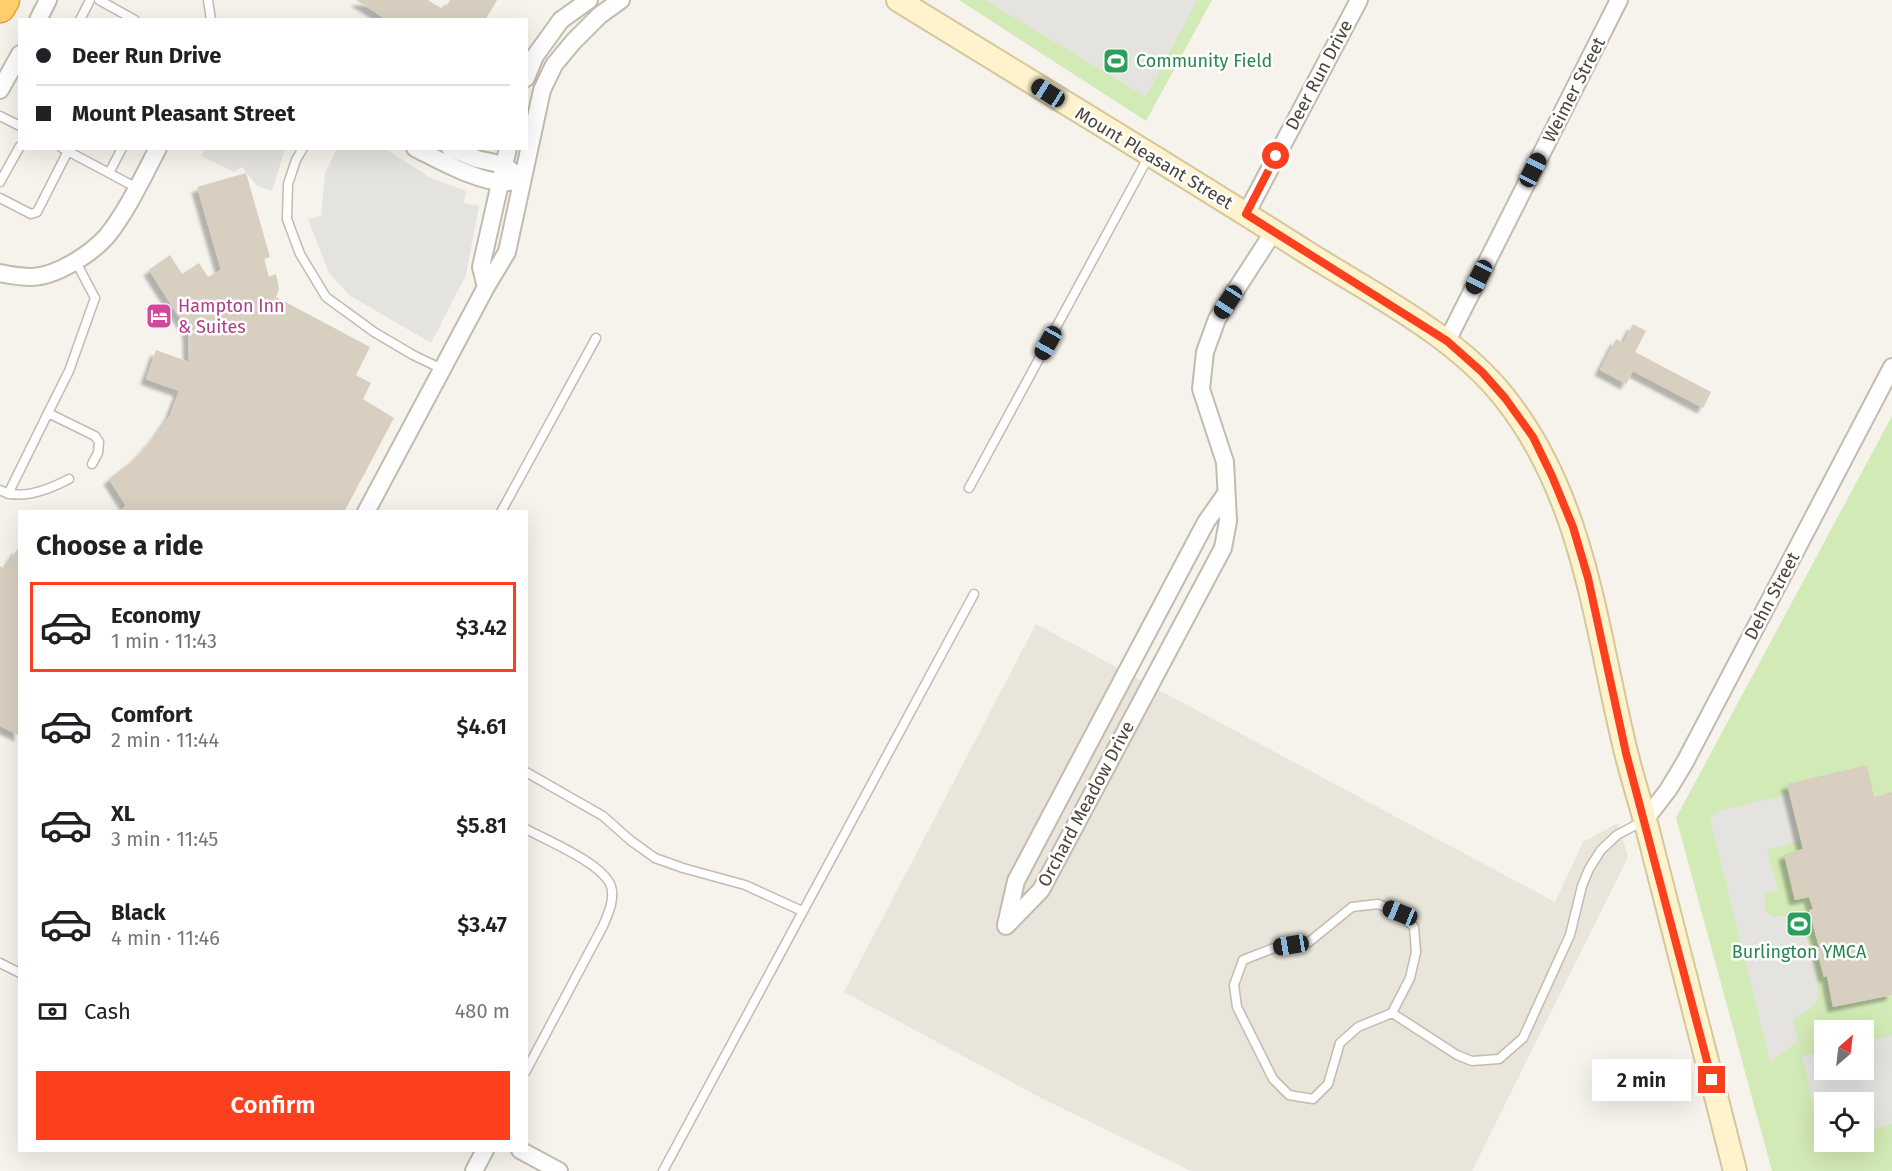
<!DOCTYPE html>
<html lang="en">
<head>
<meta charset="utf-8">
<style>
  :root { --surface:#fff; --page:#f6f6f6; --text:#202124; --muted:#757577; --line:#e0e0e0; --accent:#fc3f1d }
  body { margin:0; font-family:"Fira Sans",sans-serif; background:var(--page); color:var(--text); height:100vh; display:flex; flex-direction:column; font-size:22px; white-space:nowrap }
  * { box-sizing:border-box; margin:0 }
  p { font-size:20px; color:var(--muted) }
  .icon { flex:none; width:33px; height:33px; fill:none; stroke:currentColor; stroke-width:2; stroke-linecap:round; stroke-linejoin:round }
  .map { position:relative; flex:1; overflow:hidden }
  .side { position:absolute; left:18px; top:510px; width:510px; height:642px; display:flex; flex-direction:column; background:var(--surface); border-radius:0px; box-shadow:0 6px 24px #0002 }
  .side>* { flex:none }
  .guide { position:absolute; left:18px; top:18px; width:510px; height:132px; border-radius:0px; box-shadow:0 6px 24px #0002; display:grid; align-content:center; height:132px; padding:0 18px; background:var(--surface) }
  .needle { width:39px; rotate:28deg }
  .tools { position:absolute; left:1814px; top:1020px; display:grid; gap:12px }
  .tools a { display:grid; place-items:center; width:60px; height:60px; border-radius:0px; background:var(--surface); box-shadow:0 6px 24px #0002; font-size:30px }
  .end { position:absolute; width:27px; height:27px; margin:-14px; border:8px solid #fc3f1d; background:#fff; box-shadow:0 0 0 3px #fff }
  .from { border-radius:50% }
  .bubble { position:absolute; height:42px; border-radius:0px; background:var(--surface); box-shadow:0 6px 24px #0002; font-size:20px; font-weight:600; line-height:42px; text-align:center }
  .car { position:absolute; width:18px; height:36px; margin:-18px -9px; border-radius:8px; box-shadow:0 0 4px 2px #0007; background:linear-gradient(#222 24%,#8ab4d8 0 40%,#222 0 76%,#8ab4d8 0 86%,#222 0) }
  .guide b { display:flex; align-items:center; gap:21px; height:57px; font-size:22px }
  .guide b+b { border-top:2px solid var(--line) }
  .guide i { width:15px; height:15px; background:var(--text) }
  ul { padding:0; list-style:none }
  li { display:flex; align-items:center; gap:18px; height:90px; margin:0 12px 9px; padding:0 6px; border:3px solid transparent; border-radius:0px }
  li div { flex:1 }
  li b { display:block; font-size:22px }
  li em { font-style:normal; font-weight:600 }
  li.active { border-color:var(--accent) }
  li>.icon { width:54px; height:54px; stroke-width:1.5 }
  h2 { padding:0 18px; font-size:27px; line-height:72px }
  .pay { display:flex; align-items:center; gap:15px; height:66px; padding:0 18px; font-size:22px }
  .pay p { margin-inline-start:auto }
  .primary-button { display:flex; gap:12px; margin-top:auto; padding:12px 18px }
  .primary-button a { flex:1; height:69px; border-radius:0px; background:var(--accent); color:#fff; font-size:24px; font-weight:600; line-height:69px; text-align:center }
  .map>svg:first-child { display:block }
  .residential { fill:#eae5da }
  .green { fill:#d2eab5; fill-rule:evenodd }
  .parking { fill:#e5e3e0 }
  .building { fill:#d8cfc1; filter:url(#shadow) }
  .lines { fill:none; stroke-linecap:round; stroke-linejoin:round }
  .lane-casing { stroke:#c2bbae; stroke-width:11 }
  .street-casing { stroke:#c2bbae; stroke-width:20 }
  .secondary-casing { stroke:#d6c79b; stroke-width:26 }
  .highway-casing { stroke:#e0a43c; stroke-width:33 }
  .lane { stroke:#fff; stroke-width:8 }
  .street { stroke:#fff; stroke-width:16 }
  .secondary { stroke:#fff3cd; stroke-width:22 }
  .highway { stroke:#ffcf6e; stroke-width:30 }
  .route { stroke:#fc3f1d; stroke-width:8 }
  .labels { text-anchor:middle; dominant-baseline:central; stroke-width:5; stroke-linejoin:round; paint-order:stroke }
  .leisure-label { font-size:18px; fill:#27864d; stroke:#fff; text-anchor:start }
  .street-label { font-size:18px; fill:#4b4439; stroke:#fff }
  .hotel-label { font-size:18px; fill:#b23c85; stroke:#fff; text-anchor:start }
</style>
</head>
<body>
<div class="map">
<svg width="1892" height="1171" viewBox="0 0 1892 1171">
  <defs>
    <filter id="shadow"><feDropShadow dx="-5.5" dy="5.5" stdDeviation="1.5" flood-color="#0004"/></filter>
  </defs>
  <rect width="100%" height="100%" fill="#f6f3ec"/>
  <path class="residential" d="M1036 624 1555 902 1583 842 1618 823 1628 857 1472 1171H1191L1045 1100 844 992Z"/>
  <path class="green" d="M959 0H1212L1146 121Z
    M1892 416V1171H1772L1676 818ZM1824 1030H1863V1070H1824ZM1824 1102H1863V1142H1824Z"/>
  <path class="parking" d="M985 0H1197L1146 97Z
    M205 149V148L285 149 272 191 257 186 242 167 234 172 201 156Z
    M337 149H386L429 177 466 191 464 203 479 206 466 275 431 343 349 295 329 273 308 219 321 216 325 173Z
    M1789 794 1800 841 1767 850 1778 890 1763 894 1766 903 1765 910 1773 917 1782 916 1794 918 1802 925 1814 959 1819 997 1811 1008 1793 1019 1798 1041 1770 1062 1710 818 1718 811Z
    M1892 1035V1124L1863 1131V1102H1824V1140L1822 1141 1802 1056 1824 1051V1070H1863V1042Z"/>
  <path class="building" d="M356 0H428L444 10 450 0H497L485 20H387Z
    M246 173 270 257 264 259 269 277 276 274 279 289 276 297 370 347 356 375 371 383 363 399 394 418 344 512H118L126 506 109 479 137 457 157 434 170 415 179 391 146 379 156 350 189 362 188 331 149 270 170 255 182 274 199 263 208 277 221 270 197 187Z
    M1633 324 1646 331 1635 352 1711 392 1703 408 1633 371 1626 384 1600 370 1616 339 1623 343Z
    M18 548 20 549V736L0 726V566L5 569Z
    M1867 765 1874 797 1892 792V995L1833 1007 1827 976 1824 977 1816 947H1819L1809 910 1813 909 1809 897 1795 900 1784 854 1803 849 1787 784Z"/>
  <g class="lines">
    <g class="lane-casing">
      <path id="lane" d="M99 0 135 20
        M208 0 211 20
        M80 20 90 0
        M0 116 20 126
        M62 148 137 188
        M303 148 296 160 288 184 287 219 300 254 326 297 374 332 413 355 442 369
        M109 173 122 148
        M0 182 20 146
        M0 198 31 214 37 212 68 151
        M76 262 95 298 69 371 48 413 95 436 99 442 98 453 92 464
        M969 488 1149 156
        M0 490C20 501 50 489 69 479
        M8 494 48 413
        M501 512 596 338
        M526 772 603 816 630 840 655 858 683 868 745 885 802 911
        M526 829C548 841 602 863 611 886 615 900 608 914 603 926L526 1071
        M1378 904 1399 913 1414 927 1416 952 1410 978 1392 1013 1358 1027 1340 1043 1328 1084 1313 1099 1289 1095 1273 1079 1237 1007 1234 985 1243 960 1274 948 1309 942 1352 907Z
        M0 963 20 973
        M1392 1013 1457 1055 1472 1061 1499 1059 1523 1038 1570 935 1582 886 1589 869 1601 850 1617 835 1645 820
        M663 1171 974 594"/>
    </g>
    <g class="street-casing">
      <path id="street" d="M38 20 48 0
        M526 78 535 56 561 20 589 0
        M0 90 20 54
        M415 148C439 160 483 185 509 182
        M450 148 477 159 504 165 513 172
        M1246 214 1359 0
        M0 273C10 275 22 277 32 277 57 276 91 254 107 236 127 211 143 177 158 148
        M486 287 481 267 508 148
        M1447 341 1619 0
        M366 512 486 287 507 252 542 90 554 65 573 42 600 15 621 0
        M1645 820 1668 790 1685 762 1892 367
        M1006 925 1016 881 1206 522 1225 495
        M1006 926 1041 890 1223 548 1228 521 1225 462 1201 389 1205 352 1217 319 1274 231
        M520 1150 559 1171
        M474 1171 485 1150"/>
    </g>
    <g class="secondary-casing">
      <path id="secondary" d="M898 0C1034 84 1171 166 1306 252 1373 294 1455 335 1504 397 1585 498 1596 631 1626 752 1632 777 1640 802 1647 827 1676 941 1706 1056 1735 1171"/>
    </g>
    <g class="highway-casing">
      <path id="highway" d="M0 7 4 0"/>
    </g>
    <use href="#lane" class="lane"/>
    <use href="#street" class="street"/>
    <use href="#secondary" class="secondary"/>
    <use href="#highway" class="highway"/>
  </g>
  <g class="lines">
    <path class="route" d="M1276 156 1246 214 1447 341 1482 372 1505 398 1533 437 1552 476 1573 527 1588 578 1626 753 1712 1080"/>
  </g>
  <defs>
    <g id="stadium-square" transform="scale(1.35)"><rect x="-9" y="-9" width="18" height="18" rx="4" fill="#2e9e5b" stroke="#fff"/><path d="M0-5a6.5 5 0 1 0 0 10a6.5 5 0 1 0 0-10ZM-3.5-1.8h7v3.6h-7Z" fill="#fff"/></g>
    <g id="hotel-square" transform="scale(1.35)"><rect x="-9" y="-9" width="18" height="18" rx="4" fill="#d1479c" stroke="#fff"/><path d="M-6-4.5h1.5V1H6V5H4.5V3h-9V5H-6ZM-4 0a1.8 1.8 0 1 1 3.6 0ZM.5 0V-2.5h3Q6-2.5 6 0Z" fill="#fff"/></g>
  </defs>
  <g fill-rule="evenodd">
    <use href="#stadium-square" x="1116" y="61"/>
    <use href="#hotel-square" x="159" y="316"/>
    <use href="#stadium-square" x="1799" y="924"/>
  </g>
  <g class="labels">
    <g class="leisure-label">
      <text x="1136" y="61">Community Field</text>
      <text x="1799" y="952" text-anchor="middle">Burlington YMCA</text>
    </g>
    <g class="street-label">
      <text transform="translate(1319 75) rotate(-62)">Deer Run Drive</text>
      <text transform="translate(1574 90) rotate(-63)">Weimer Street</text>
      <text transform="translate(1154 158) rotate(31)">Mount Pleasant Street</text>
      <text transform="translate(1772 596) rotate(-62)">Dehn Street</text>
      <text transform="translate(1086 804) rotate(-62)">Orchard Meadow Drive</text>
    </g>
    <g class="hotel-label">
      <text x="178" y="306">Hampton Inn<tspan x="178" dy="21">&amp; Suites</tspan></text>
    </g>
  </g>
</svg>
<div class="tools">
<a><svg class="needle" viewBox="-14 -14 28 28"><path d="M0-13l5 13h-10z" fill="#e53935"/><path d="M0 13l5-13h-10z" fill="#757577"/></svg></a>
<a><svg class="icon" aria-label="locate" viewBox="0 0 24 24"><circle cx="12" cy="12" r="6"/><path d="M12 2v4M12 18v4M2 12h4M18 12h4"/></svg></a>
</div>
<i class="end from" style="left:1276px;top:156px"></i>
<i class="end" style="left:1712px;top:1080px"></i>
<div class="bubble" style="left:1592px;top:1059px;width:99px">2 min</div>
<i class="car" style="left:1048px;top:93px;rotate:302deg"></i>
<i class="car" style="left:1533px;top:170px;rotate:27deg"></i>
<i class="car" style="left:1479px;top:277px;rotate:207deg"></i>
<i class="car" style="left:1228px;top:302px;rotate:213deg"></i>
<i class="car" style="left:1048px;top:343px;rotate:209deg"></i>
<i class="car" style="left:1400px;top:913px;rotate:292deg"></i>
<i class="car" style="left:1291px;top:945px;rotate:261deg"></i>
<div class="guide">
<b><i class="from"></i>Deer Run Drive</b>
<b><i></i>Mount Pleasant Street</b>
</div>
<section class="side">
<h2>Choose a ride</h2>
<ul>
<li class="active"><svg class="icon" aria-label="car" viewBox="0 0 24 24"><path d="M5 17H2v-5l4-1 3-4h7l3 4 3 1v5h-3M9 17h6M6 11h13"/><circle cx="7" cy="17" r="2"/><circle cx="17" cy="17" r="2"/></svg><div><b>Economy</b><p>1 min · 11:43</p></div><em>$3.42</em></li>
<li><svg class="icon" aria-label="car" viewBox="0 0 24 24"><path d="M5 17H2v-5l4-1 3-4h7l3 4 3 1v5h-3M9 17h6M6 11h13"/><circle cx="7" cy="17" r="2"/><circle cx="17" cy="17" r="2"/></svg><div><b>Comfort</b><p>2 min · 11:44</p></div><em>$4.61</em></li>
<li><svg class="icon" aria-label="car" viewBox="0 0 24 24"><path d="M5 17H2v-5l4-1 3-4h7l3 4 3 1v5h-3M9 17h6M6 11h13"/><circle cx="7" cy="17" r="2"/><circle cx="17" cy="17" r="2"/></svg><div><b>XL</b><p>3 min · 11:45</p></div><em>$5.81</em></li>
<li><svg class="icon" aria-label="car" viewBox="0 0 24 24"><path d="M5 17H2v-5l4-1 3-4h7l3 4 3 1v5h-3M9 17h6M6 11h13"/><circle cx="7" cy="17" r="2"/><circle cx="17" cy="17" r="2"/></svg><div><b>Black</b><p>4 min · 11:46</p></div><em>$3.47</em></li>
</ul>
<div class="pay"><svg class="icon" aria-label="cash" viewBox="0 0 24 24"><path d="M3 7h18v10H3z"/><circle cx="12" cy="12" r="2"/></svg>Cash<p>480 m</p></div>
<div class="primary-button"><a>Confirm</a></div>
</section>
</div>
</body>
</html>
